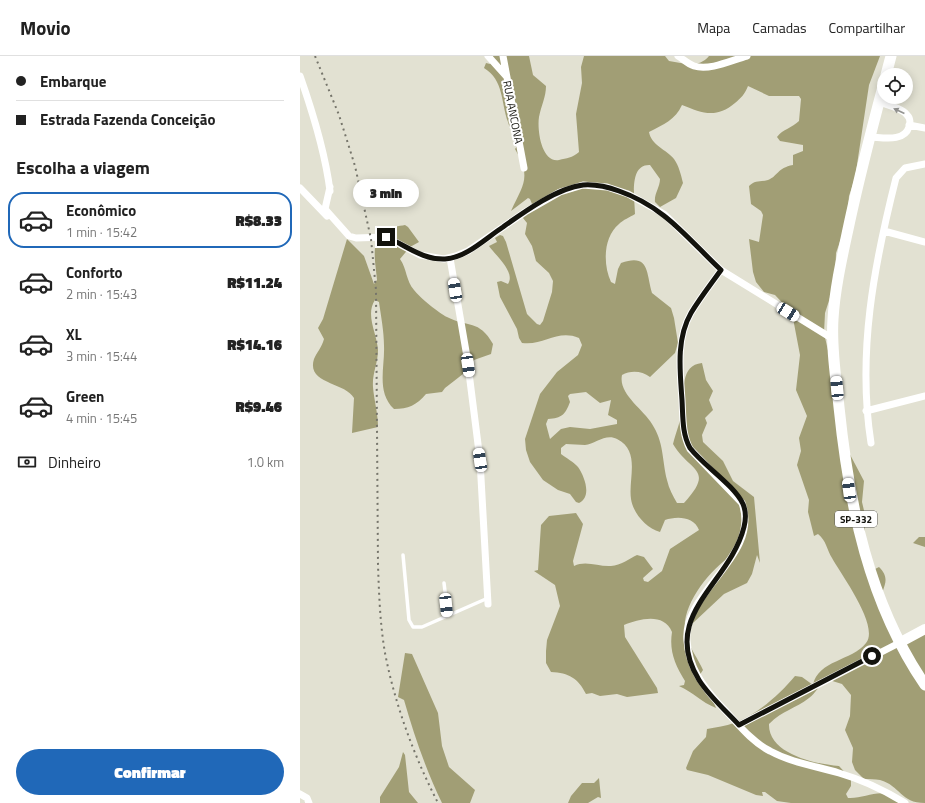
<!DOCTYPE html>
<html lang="pt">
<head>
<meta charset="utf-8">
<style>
  :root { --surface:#fff; --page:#f2f2f2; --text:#222; --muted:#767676; --line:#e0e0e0; --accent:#2068b8 }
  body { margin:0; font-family:"Titillium Web",sans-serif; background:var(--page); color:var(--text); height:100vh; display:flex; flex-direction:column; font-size:15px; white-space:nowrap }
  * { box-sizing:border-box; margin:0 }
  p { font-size:13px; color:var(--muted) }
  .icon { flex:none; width:22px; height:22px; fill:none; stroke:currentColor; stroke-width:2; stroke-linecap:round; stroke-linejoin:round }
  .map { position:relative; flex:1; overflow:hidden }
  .panel { display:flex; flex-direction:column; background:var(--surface); width:300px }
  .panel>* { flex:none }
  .top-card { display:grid; align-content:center; height:88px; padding:0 16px; background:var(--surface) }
  .fabs { position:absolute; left:577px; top:12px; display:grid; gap:8px }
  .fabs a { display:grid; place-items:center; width:36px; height:36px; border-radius:50%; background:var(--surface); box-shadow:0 2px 10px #0003; font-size:20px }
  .end { position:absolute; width:18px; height:18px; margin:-9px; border:5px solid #13130d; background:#fff; box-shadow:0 0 0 2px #fff }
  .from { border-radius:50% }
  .bubble { position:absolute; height:28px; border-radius:14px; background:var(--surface); box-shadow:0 2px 10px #0003; font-size:13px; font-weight:800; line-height:28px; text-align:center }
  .car { position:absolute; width:12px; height:24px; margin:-12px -6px; border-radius:5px; box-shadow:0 0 3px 1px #0007; background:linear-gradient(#fff 24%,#345 0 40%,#fff 0 76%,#345 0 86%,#fff 0) }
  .top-card b { display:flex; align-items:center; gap:14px; height:38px; font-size:15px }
  .top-card b+b { border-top:1px solid var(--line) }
  .top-card i { width:10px; height:10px; background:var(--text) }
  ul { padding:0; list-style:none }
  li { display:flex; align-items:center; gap:12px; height:56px; margin:0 8px 6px; padding:0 8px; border:2px solid transparent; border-radius:16px }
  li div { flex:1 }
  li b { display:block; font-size:15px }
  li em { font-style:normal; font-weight:800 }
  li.on { border-color:var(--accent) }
  li>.icon { width:36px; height:36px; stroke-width:1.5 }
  h2 { padding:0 16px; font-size:18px; line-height:48px }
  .pay { display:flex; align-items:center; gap:10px; height:44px; padding:0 16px; font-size:15px }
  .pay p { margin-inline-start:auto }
  .primary-button { display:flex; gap:8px; margin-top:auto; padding:8px 16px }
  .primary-button a { flex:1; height:46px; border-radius:24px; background:var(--accent); color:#fff; font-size:16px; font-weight:800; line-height:46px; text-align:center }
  header { display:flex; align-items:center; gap:24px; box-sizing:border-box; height:56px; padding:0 20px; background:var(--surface); border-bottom:1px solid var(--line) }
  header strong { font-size:19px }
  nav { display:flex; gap:22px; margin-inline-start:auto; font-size:14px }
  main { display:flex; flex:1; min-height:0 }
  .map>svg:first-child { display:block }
  .forest { fill:#a19e75; fill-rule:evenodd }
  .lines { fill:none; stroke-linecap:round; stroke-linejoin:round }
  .lane { stroke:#fff; stroke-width:3.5 }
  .street { stroke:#fff; stroke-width:7 }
  .secondary { stroke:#fff; stroke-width:10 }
  .primary { stroke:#fff; stroke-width:11 }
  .rail { stroke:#76756b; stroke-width:2; stroke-dasharray:2 4; stroke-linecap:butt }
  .oneway { fill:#959592 }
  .route { stroke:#13130d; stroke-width:5 }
  .labels { text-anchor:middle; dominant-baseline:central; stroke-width:4; stroke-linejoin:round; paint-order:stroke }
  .shield { fill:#fff; stroke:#5a5a56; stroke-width:1 }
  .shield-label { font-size:10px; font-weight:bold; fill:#13130d }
  .street-label { font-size:11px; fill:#13130d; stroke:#fff }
</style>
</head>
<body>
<header>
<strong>Movio</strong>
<nav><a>Mapa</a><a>Camadas</a><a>Compartilhar</a></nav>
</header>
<main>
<section class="panel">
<div class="top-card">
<b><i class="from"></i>Embarque</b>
<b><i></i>Estrada Fazenda Conceição</b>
</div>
<h2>Escolha a viagem</h2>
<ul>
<li class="on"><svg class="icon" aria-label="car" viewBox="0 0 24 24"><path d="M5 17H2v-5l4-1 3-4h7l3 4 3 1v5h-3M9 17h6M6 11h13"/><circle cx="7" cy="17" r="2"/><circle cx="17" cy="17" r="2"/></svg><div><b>Econômico</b><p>1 min · 15:42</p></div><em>R$8.33</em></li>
<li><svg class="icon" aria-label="car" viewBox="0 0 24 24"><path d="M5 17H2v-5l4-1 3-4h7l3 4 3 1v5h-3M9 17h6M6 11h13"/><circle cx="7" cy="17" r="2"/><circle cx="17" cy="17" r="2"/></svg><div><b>Conforto</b><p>2 min · 15:43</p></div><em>R$11.24</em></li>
<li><svg class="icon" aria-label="car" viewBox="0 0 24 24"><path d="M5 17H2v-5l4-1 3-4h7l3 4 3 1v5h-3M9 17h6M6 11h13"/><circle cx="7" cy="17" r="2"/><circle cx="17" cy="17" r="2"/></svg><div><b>XL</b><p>3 min · 15:44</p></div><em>R$14.16</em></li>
<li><svg class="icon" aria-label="car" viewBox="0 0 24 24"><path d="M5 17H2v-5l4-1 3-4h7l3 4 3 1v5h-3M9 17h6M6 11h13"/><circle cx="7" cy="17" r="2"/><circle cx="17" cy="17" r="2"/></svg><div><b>Green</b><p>4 min · 15:45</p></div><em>R$9.46</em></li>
</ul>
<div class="pay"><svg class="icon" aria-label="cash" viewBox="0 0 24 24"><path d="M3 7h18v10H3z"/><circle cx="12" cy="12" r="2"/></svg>Dinheiro<p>1.0 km</p></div>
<div class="primary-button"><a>Confirmar</a></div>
</section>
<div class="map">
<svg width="625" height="747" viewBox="0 0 625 747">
  <rect width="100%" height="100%" fill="#e2e1d2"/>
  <path class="forest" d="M193 0H229L233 19 246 30C246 41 241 50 239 61 237 73 241 107 259 104 267 102 272 102 279 96L276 58 282 27 281 11 284 0H365L369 5C384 7 398 13 409 0H580L569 29 555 122 549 140 547 165 536 197 535 226 525 257 524 277 537 334 545 389 564 425 562 446 566 463 564 480 575 513 579 511C593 525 580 532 581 546 581 553 595 576 598 584L625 576V747C600 747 601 730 580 724 575 723 569 723 564 723L555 714 552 706 553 692 545 674 550 660 551 639 542 628 526 623C519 629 516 637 509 642 495 653 483 654 469 668 468 698 516 708 539 710L551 723V730L546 738 548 742C561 743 575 735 587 738 592 740 597 744 601 747H491L477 745 465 736H462L463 740 456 739 408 719 387 714 386 712 393 695 406 681 407 673C416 671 426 670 434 667 457 659 480 638 495 620L502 621 513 629C518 604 552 605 566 587 580 570 540 517 532 502 527 494 526 484 518 478L514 480 508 456 509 444 497 409 501 395 499 382 507 360 496 334 500 299 492 257 475 239 464 236 456 226 453 216 449 183 459 186 463 159 461 155 451 148 449 130C455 124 460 126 468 124 478 120 477 112 493 109V99L503 95V89L480 85 477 81C483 73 492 72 499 65L501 43 499 40H469L448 30C445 38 441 42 435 47 416 63 402 57 382 49 375 64 364 68 349 76 351 89 367 94 374 103 379 110 381 119 383 127L376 142 360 151 355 146C354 138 360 131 360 123L350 109C328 108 335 144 335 158 330 161 323 164 319 168 303 181 303 209 311 226L315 228 318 213 321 207C350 197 346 217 352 237L371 252 374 262 378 287 375 297 350 321C342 315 331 314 322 319 318 338 343 353 352 368 364 386 362 404 367 424 369 433 373 440 377 447H384C416 412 389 416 373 388 376 376 381 364 383 351 384 336 380 309 402 307L406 324 413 335 409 344 413 354 405 362 407 367 402 379 403 386 423 405 433 425 454 441 460 507 457 499 452 518 447 527 424 538 393 567 392 562 431 500C409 514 378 553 386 580 390 592 398 603 403 614L399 620C402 637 411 637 416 652 401 646 393 636 379 630L384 629 385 625C375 609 369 595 372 576 364 556 339 563 324 569L325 581 357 632 358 637 327 641 317 638 300 640 292 637 286 638C278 622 269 617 251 616L246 607V595L247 584 260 550 255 529 234 515 238 514 241 469 249 460 276 457 283 468 273 505 274 510C286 504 299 511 311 510 321 509 329 503 337 499L344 501 353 513 343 522 344 525 348 526 362 515 370 493 399 474C394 460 376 460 365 464L360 476C346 472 333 457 331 443 328 423 341 395 317 383 306 377 295 388 285 389 279 389 272 388 266 388L261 392V398C266 402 274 406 278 411 285 421 292 441 279 447L276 446 270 438 258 434 243 424 230 406 226 394 225 383 240 338 257 316 278 299 282 289 279 282C257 273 244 290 222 287L219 282 217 273 200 241 197 226 201 225 208 228C216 216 195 199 189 190L197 186 195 182 200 179 203 180 206 186 227 258 237 268 240 269 243 265 252 236 253 225 249 217 236 205 232 190 225 178 227 167 223 162 232 148 230 143 228 142 211 155C223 128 232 122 215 93L218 89C217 80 210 74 208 66 201 47 204 24 184 12L186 7 190 8 193 4ZM286 336 300 347 311 344 308 359 317 364V368L290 373 270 371 261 373 250 383 246 368 248 363C262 362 265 359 270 346L268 340 270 338Z
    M105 169 108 171 119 186 110 191 100 203C107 213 106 225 114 234 120 242 139 257 147 261 168 272 179 263 193 288L191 298 174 304 163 318 145 332 142 336 126 338C117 349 108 353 94 353 76 336 85 311 84 290 84 275 81 261 79 246L75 244C65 259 77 277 78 294 78 307 72 318 73 331 74 344 78 357 78 371L52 377 54 342C45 326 6 328 14 303 17 296 22 291 24 283L18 272 23 263 47 183 64 200 74 228 77 224C76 209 69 181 86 173 91 171 99 170 105 169Z
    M619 481H625V491L613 487Z
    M105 597 112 598 138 657 142 690 149 711 175 734 170 747H142C126 714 114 679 104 644L98 641Z
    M103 696 105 699 109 736 118 747H80V741L99 711Z
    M299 722 301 742 298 741 288 747H268L271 740 282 727H294Z"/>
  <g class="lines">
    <path class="lane" d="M103 499 109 564 113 571H122L188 542
      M144 527 148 560"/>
    <path class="street" d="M188 0 206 20
      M203 0 224 112
      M378 0C383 3 388 8 394 10 410 15 432 4 447 0
      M0 20C13 57 25 95 30 135
      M609 69 625 72
      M569 81C581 81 604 87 609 71 610 67 611 63 607 59 602 52 587 49 579 46
      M30 131 25 153 49 180 56 182 86 181 120 199 144 203 156 200 168 195 225 156 260 136 283 129 307 131 328 138 364 158 421 214 533 283
      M0 132 27 160
      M584 175 625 186
      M150 202 167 301 180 404 188 548
      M421 214C411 228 400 242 391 257 376 283 380 315 382 344 383 361 382 378 390 393L442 447C461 501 382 535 387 585 389 611 402 629 419 648 435 664 450 685 470 695 492 707 516 710 539 717 563 724 584 734 605 747
      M566 355 625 340
      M571 387C557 297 574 209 596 122L605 112 625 108
      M439 669 599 587
      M0 738 7 742 9 747"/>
    <path class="secondary" d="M599 587 625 573"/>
    <path class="primary" d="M586 19 591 0
      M584 27C572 72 560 118 550 164 543 197 535 230 533 263 531 292 536 322 539 351 549 449 569 547 625 629"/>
    <path class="rail" d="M15 0 39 59 55 110 71 183 76 234 78 509C79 538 80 568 85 597 95 649 114 700 138 747"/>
  </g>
  <defs><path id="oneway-solid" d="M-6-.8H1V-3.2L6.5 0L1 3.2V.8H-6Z"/></defs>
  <use class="oneway" href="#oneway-solid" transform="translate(599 55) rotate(-155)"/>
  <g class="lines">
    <path class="route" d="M86 181C106 189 122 204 145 203 166 202 186 182 203 171 224 156 257 132 283 129 296 128 308 131 319 135 365 151 387 182 421 214 411 228 400 242 391 257 376 283 380 315 382 344 383 361 382 378 390 392 404 410 434 429 443 448 446 455 446 463 444 471 430 528 359 559 399 624 409 640 426 655 439 669L572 600"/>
  </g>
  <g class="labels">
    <rect class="shield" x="535" y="455" width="42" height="16" rx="3"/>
    <g class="shield-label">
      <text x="556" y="463">SP-332</text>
    </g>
    <g class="street-label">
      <text transform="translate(213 56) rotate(79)">RUA ANCONA</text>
    </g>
  </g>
</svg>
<div class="fabs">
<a><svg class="icon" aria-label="locate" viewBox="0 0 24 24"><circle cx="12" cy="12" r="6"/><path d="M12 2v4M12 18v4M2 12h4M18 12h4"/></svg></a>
</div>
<i class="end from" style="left:572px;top:600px"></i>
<i class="end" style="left:86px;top:181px"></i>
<div class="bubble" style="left:53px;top:123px;width:66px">3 min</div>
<i class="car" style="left:155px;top:234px;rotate:351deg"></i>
<i class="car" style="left:488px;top:256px;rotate:122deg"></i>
<i class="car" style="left:168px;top:309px;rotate:172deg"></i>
<i class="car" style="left:537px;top:332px;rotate:355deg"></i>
<i class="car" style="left:180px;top:404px;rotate:351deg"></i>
<i class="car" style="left:549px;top:434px;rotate:352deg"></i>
<i class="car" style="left:146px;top:549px;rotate:174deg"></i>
</div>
</main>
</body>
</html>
